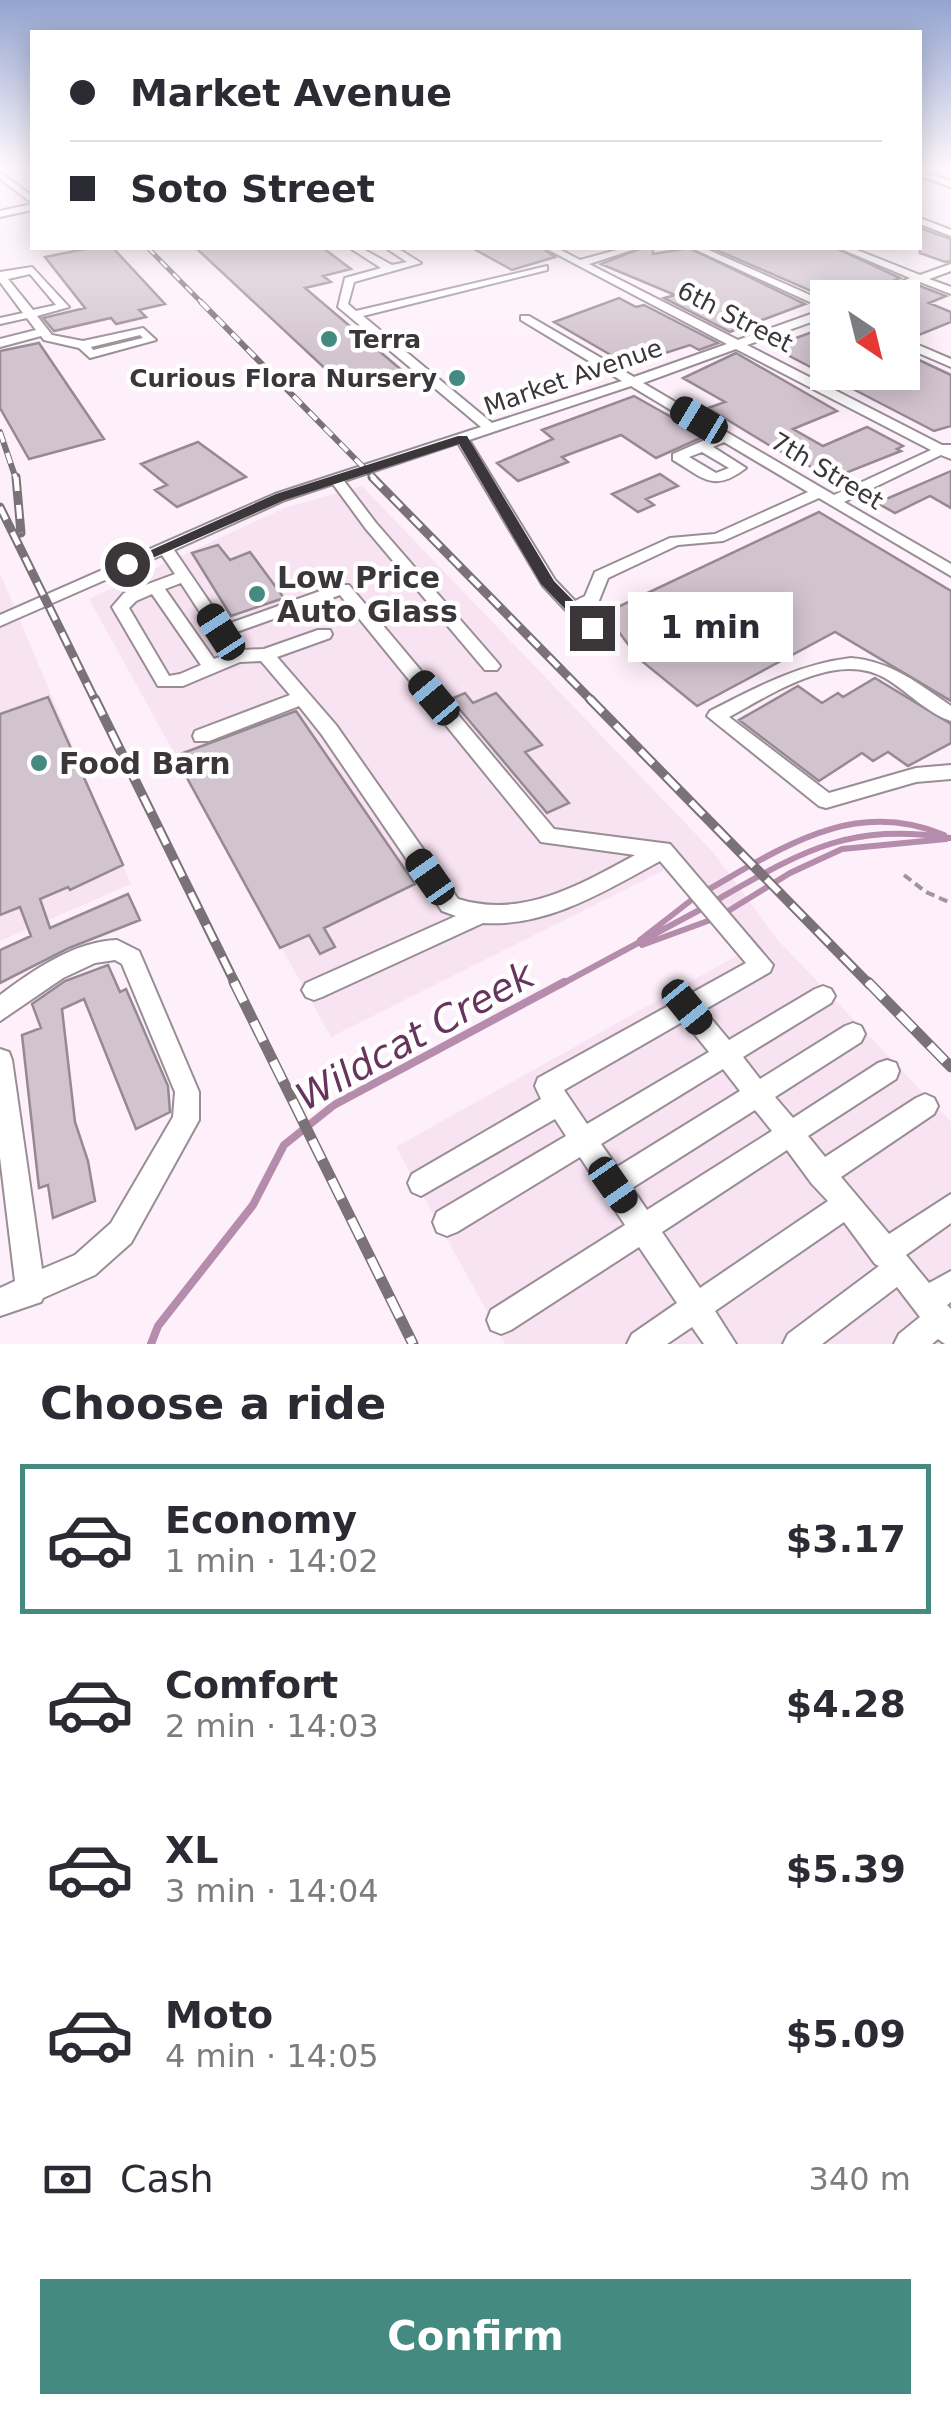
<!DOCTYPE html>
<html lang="en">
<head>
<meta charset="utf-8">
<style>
  :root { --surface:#fff; --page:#f7f7f7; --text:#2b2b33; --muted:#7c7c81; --line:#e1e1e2; --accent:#448a81 }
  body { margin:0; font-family:"DejaVu Sans",sans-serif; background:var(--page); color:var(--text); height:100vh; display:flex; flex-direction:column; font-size:38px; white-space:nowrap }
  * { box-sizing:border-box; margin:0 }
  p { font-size:32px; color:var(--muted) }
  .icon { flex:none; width:55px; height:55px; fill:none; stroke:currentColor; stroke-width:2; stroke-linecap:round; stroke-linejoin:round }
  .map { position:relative; height:1344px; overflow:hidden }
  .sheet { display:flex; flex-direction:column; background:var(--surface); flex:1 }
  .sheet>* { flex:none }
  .banner { position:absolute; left:30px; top:30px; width:892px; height:220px; border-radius:0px; box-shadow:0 5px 25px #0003; display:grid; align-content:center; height:220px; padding:0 40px; background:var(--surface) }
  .needle { width:65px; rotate:145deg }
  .fabs { position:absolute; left:810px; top:280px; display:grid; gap:20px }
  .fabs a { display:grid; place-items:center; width:110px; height:110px; border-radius:0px; background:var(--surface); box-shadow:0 5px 25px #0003; font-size:50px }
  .end { position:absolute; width:45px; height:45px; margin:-22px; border:12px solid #3b363a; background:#fff; box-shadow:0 0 0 5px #fff }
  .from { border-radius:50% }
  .bubble { position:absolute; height:70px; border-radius:0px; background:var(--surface); box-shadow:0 5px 25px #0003; font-size:32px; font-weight:800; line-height:70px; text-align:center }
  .car { position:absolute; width:30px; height:60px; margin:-30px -15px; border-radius:12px; box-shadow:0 0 8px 2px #0007; background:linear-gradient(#222 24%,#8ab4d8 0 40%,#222 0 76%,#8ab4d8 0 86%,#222 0) }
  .banner b { display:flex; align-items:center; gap:35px; height:95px; font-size:38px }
  .banner b+b { border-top:2px solid var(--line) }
  .banner i { width:25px; height:25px; background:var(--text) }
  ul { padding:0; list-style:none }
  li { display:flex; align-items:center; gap:30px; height:150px; margin:0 20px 15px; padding:0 20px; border:5px solid transparent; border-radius:0px }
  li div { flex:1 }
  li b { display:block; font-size:38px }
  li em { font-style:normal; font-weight:800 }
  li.on { border-color:var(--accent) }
  li>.icon { width:90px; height:90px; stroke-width:1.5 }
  h2 { padding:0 40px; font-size:45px; line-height:120px }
  .pay { display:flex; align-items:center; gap:25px; height:110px; padding:0 40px; font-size:38px }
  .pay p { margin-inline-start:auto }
  .primary-button { display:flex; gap:20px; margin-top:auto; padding:20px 40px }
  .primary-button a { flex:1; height:115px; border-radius:0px; background:var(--accent); color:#fff; font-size:40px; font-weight:800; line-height:115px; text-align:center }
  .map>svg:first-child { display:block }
  .built { fill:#f8e3f2 }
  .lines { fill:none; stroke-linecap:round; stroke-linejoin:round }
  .stream-far1 { stroke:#b58cab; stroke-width:6 }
  .stream { stroke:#b58cab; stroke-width:8 }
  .building { fill:#d2c4ce; stroke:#968992; stroke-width:2.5 }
  .minor-casing { stroke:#998d96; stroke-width:4 }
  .path { stroke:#a0969d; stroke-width:4; stroke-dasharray:9 5; stroke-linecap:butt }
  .minor { fill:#fff; fill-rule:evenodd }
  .rail-far4-casing { stroke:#7a7278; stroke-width:5 }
  .rail-far3-casing { stroke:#7a7278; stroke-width:6 }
  .rail-far2-casing { stroke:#7a7278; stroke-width:9 }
  .rail-far1-casing { stroke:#7a7278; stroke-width:10 }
  .rail-casing { stroke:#7a7278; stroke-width:11 }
  .rail-far4 { stroke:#fff; stroke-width:2.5; stroke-dasharray:9; stroke-linecap:butt }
  .rail-far3 { stroke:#fff; stroke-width:4; stroke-dasharray:11; stroke-linecap:butt }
  .rail-far2 { stroke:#fff; stroke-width:5; stroke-dasharray:14; stroke-linecap:butt }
  .rail-far1 { stroke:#fff; stroke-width:6; stroke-dasharray:18; stroke-linecap:butt }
  .rail { stroke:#fff; stroke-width:8; stroke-dasharray:22; stroke-linecap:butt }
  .route { fill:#3b363a }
  .poi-dot { fill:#448a81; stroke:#fff; stroke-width:4 }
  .labels { text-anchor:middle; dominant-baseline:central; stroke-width:9; stroke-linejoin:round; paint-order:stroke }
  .far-street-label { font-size:25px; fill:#3b363a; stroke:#fff }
  .far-poi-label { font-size:25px; font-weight:bold; fill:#3b363a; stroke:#fff; text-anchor:start }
  .poi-label { font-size:30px; font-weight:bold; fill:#3b363a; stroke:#fff; text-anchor:start }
  .near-water-label { font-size:38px; font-style:italic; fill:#68345d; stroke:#fff }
</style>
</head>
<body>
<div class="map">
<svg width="951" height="1344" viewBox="0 0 951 1344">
  <rect width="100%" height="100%" fill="#fef0fa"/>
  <path class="built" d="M362 486 713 852 776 938 951 1122V1344H505L396 1147 740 954 664 870 331 1037 89 599 284 508Z
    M0 573 131 884 0 941Z"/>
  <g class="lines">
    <path class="stream-far1" d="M704 892C782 848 853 797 944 835
      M715 901C801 852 848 822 950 838
      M725 913 790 873 842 849 946 839
      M640 940 694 898
      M642 945 716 918
      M560 985 705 907"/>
    <path class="stream" d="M151 1344 158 1326 253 1205 284 1145 334 1105 564 982"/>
  </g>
  <path class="building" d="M920 228 951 239V261L945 262 920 253Z
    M90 248H113L165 304 139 310 146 317 116 324 111 318 54 331 43 318 85 308 45 257Z
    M196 248H323L351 269 323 276 331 282 305 288 405 373 347 389Z
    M472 248H542L555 257 512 270Z
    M642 248H653V254L689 248 805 304 730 332 664 298 675 295 601 264Z
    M712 248H836L900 278 879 287 868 283 825 297Z
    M920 286 946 296 929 303 951 312V322L919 335 902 327 904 298 897 295Z
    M619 298 636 307 644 305 718 343 699 350 690 345 628 365 554 322Z
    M828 326V372H902V352L951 375V426L934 431 772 347Z
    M39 343 104 439 29 459 0 408V351Z
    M736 353 837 411 793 429 823 446 867 427 903 446 897 449 901 451 833 478 772 447 708 408 725 402 683 378Z
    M634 396 705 436 656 458 621 435 562 457 568 462 518 481 497 463 553 439 542 430Z
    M198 442 246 477 177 507 155 490 167 485 141 464Z
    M951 471V508L930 496 895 513 877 503Z
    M660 474 678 486 646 499 654 505 638 512 612 494Z
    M819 512 951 591V701L835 632 697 706 638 658 605 613Z
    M218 545 230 560 250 552 284 598 231 616 192 553Z
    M875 678 951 724V743L908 766 888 752 873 761 862 753 819 781 739 720 798 686 822 703 838 693 843 697Z
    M465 693 473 703 496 693 542 745 525 752 569 803 547 813 451 699Z
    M48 697 123 865 70 890 68 887 40 899 50 928 128 894 140 920 69 948 0 983V950L31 936 20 907 0 915V714Z
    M296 711 415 884 324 928 335 947 320 954 309 935 280 948 175 756Z
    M108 965 120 992 126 989 168 1086 170 1112 136 1129 84 999 62 1009 75 1122 88 1161 95 1201 53 1218 48 1185 39 1188 22 1035 41 1028 32 1004 65 981Z"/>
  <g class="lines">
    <g class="minor-casing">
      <path id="minor" d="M920 170 951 181V187L920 176Z
        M0 172 32 196V203L0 179Z
        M32 204V210L0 217V211Z
        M920 218 951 230V236L920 224Z
        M350 248H361L392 265 407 262 386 248H397L421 263 354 282 348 304 356 311 547 266V270L363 316 492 423 622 381 521 320V316H529L634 377 727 344 545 248H557L580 260 624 248H638L589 264 738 340 825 309 692 248H704L828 303V316L747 345 942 445H951V459L941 455 844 502 951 564V576L819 498 723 541 678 545 608 578 598 603 584 609 600 628 592 633 586 632 543 586 458 443 344 481 376 523 497 662 500 666 497 670H485L366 529 333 484 285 500 174 550 225 625 337 585H349L554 829 670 844 773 965 770 972 704 1010 729 1040 815 989 823 986 831 989 835 996 831 1003 743 1057 760 1079 845 1026 853 1023 861 1026 865 1034 861 1042 775 1097 793 1118 878 1063 887 1060 896 1063 899 1071 896 1079 808 1136 825 1157 916 1098 925 1094 934 1098 938 1106 934 1114 841 1177 889 1234 951 1194V1223L906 1255 929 1283 951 1271V1302L947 1305 951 1309V1344H945L938 1339 932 1344H894L899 1334 920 1317 897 1287 822 1344H783L788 1334 879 1266 875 1264 844 1222 715 1311 736 1344H704L692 1327 667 1344H627L632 1334 677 1303 639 1247 511 1330 501 1334 491 1330 487 1320 491 1310 625 1225 580 1157 457 1232 447 1236 437 1232 433 1222 437 1212 566 1136 555 1119 421 1196 412 1192 408 1183 412 1174 541 1099 535 1086 538 1078 746 963 660 861C605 891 548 927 483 923L322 997 314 1000 306 997 302 990 306 983 456 916 442 911 322 735 299 706 209 741H195L193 736 195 731 290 695 261 661 240 662 183 686H158L112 607 124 593 175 574 162 555 0 626V615L275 494 481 427 338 307 345 278 381 268ZM736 349 931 450 834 495 643 383ZM631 386 714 436 673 454V460C703 478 714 493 746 468L713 447 724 442 808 492 715 534 670 538 595 572 585 596 575 601 555 580 469 440ZM702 452 729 468 716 473 689 457ZM181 583 227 654 214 659 165 589ZM152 594 201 665 180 674 169 676 129 608 136 601ZM340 595 541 842 635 855C580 885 522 919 458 899L336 725 277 657 330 638 332 634 330 630H318L264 649 242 650 231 634ZM684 1021 709 1052 587 1124 564 1090ZM723 1069 740 1091 617 1167 601 1144ZM755 1110 772 1131 647 1210 632 1188ZM787 1150 812 1184 828 1201 700 1288 662 1232Z
        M839 248H852L920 275 951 264V271L929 279 951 287V294L920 282 879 298H862L910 278Z
        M32 267 69 307 37 316 52 335 83 341 143 328 156 340 90 358 79 348 44 340 41 336 0 347V339L36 330 27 318 0 324V318L23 313 0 282V272ZM30 274 56 305 33 310 8 279ZM140 335 143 338 93 350 91 347Z
        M902 338 951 359V367L902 346Z
        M851 658C891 661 919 684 951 706V721C927 713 907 691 885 678 836 650 772 694 729 717L829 793 916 768 951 765V779L916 782 826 808 819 806 707 716 710 711C755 688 799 664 851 658Z
        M117 940 139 951 142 958 199 1092V1120L131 1243 95 1275 43 1298 41 1302 0 1316V1288L15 1281 0 1157V1049L9 1052 12 1060 42 1269 75 1255 111 1223 173 1117 175 1092 122 964 115 960 95 963 63 978 0 1021V995C32 971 75 941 117 940Z"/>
    </g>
    <path class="path" d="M904 875 926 892 951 903"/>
    <use href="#minor" class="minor"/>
    <g class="rail-far4-casing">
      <path id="rail-far4" d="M148 248 204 305"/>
    </g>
    <g class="rail-far3-casing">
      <path id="rail-far3" d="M201 302 375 479
        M0 432 16 479"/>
    </g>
    <g class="rail-far2-casing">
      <path id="rail-far2" d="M16 477 21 533
        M372 477 593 702
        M0 507 96 702"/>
    </g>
    <g class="rail-far1-casing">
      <path id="rail-far1" d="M95 699 236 985
        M590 699 870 985"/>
    </g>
    <g class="rail-casing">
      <path id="rail" d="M234 982 413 1344
        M868 982 951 1067"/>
    </g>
    <use href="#rail-far4" class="rail-far4"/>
    <use href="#rail-far3" class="rail-far3"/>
    <use href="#rail-far2" class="rail-far2"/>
    <use href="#rail-far1" class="rail-far1"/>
    <use href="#rail" class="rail"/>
  </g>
  <linearGradient id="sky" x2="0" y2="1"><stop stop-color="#93a4d0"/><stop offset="0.47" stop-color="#fff8fd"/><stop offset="1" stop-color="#fff8fd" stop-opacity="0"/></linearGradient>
  <rect width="951" height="355" fill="url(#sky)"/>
  <path class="route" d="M458 436H467L554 581 597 625V632H587L541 584 459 444 285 500 132 567 120 564 276 494Z"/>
  <g class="poi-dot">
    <circle cx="329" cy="339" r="10"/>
    <circle cx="457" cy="378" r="10"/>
    <circle cx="257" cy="594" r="10"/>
    <circle cx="39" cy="763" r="10"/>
  </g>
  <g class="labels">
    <g class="far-street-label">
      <text transform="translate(735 317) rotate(27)">6th Street</text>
      <text transform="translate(573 377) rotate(-19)">Market Avenue</text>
      <text transform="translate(827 471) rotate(31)">7th Street</text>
    </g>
    <g class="far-poi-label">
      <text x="349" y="339">Terra</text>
      <text x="437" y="378" text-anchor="end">Curious Flora Nursery</text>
    </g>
    <g class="poi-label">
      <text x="277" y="577">Low Price<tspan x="277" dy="34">Auto Glass</tspan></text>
      <text x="59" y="763">Food Barn</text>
    </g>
    <g class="near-water-label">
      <text transform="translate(415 1036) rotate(-29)">Wildcat Creek</text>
    </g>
  </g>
</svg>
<div class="fabs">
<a><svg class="needle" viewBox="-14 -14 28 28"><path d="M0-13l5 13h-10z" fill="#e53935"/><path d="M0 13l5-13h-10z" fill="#7c7c81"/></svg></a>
</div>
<i class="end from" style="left:127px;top:564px"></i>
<i class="end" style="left:592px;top:628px"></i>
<div class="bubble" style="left:628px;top:592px;width:165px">1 min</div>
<i class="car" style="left:699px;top:420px;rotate:301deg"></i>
<i class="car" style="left:221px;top:632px;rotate:327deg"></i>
<i class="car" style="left:434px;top:698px;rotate:320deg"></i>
<i class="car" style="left:430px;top:877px;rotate:325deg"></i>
<i class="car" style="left:687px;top:1007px;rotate:141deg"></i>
<i class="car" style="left:613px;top:1185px;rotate:145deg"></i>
<div class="banner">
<b><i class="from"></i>Market Avenue</b>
<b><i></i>Soto Street</b>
</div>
</div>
<section class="sheet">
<h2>Choose a ride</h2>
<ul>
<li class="on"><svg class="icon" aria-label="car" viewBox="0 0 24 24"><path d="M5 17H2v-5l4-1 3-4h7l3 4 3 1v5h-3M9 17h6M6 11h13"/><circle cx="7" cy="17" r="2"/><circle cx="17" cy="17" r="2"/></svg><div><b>Economy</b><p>1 min · 14:02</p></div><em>$3.17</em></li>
<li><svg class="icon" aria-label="car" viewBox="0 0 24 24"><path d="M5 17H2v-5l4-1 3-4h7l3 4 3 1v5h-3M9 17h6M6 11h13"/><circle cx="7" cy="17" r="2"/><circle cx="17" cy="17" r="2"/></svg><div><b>Comfort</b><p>2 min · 14:03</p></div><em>$4.28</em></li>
<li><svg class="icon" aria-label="car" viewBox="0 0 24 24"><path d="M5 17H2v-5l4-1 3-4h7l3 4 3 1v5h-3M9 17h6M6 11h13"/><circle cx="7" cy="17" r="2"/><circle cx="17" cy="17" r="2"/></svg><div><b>XL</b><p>3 min · 14:04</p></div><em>$5.39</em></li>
<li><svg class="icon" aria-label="car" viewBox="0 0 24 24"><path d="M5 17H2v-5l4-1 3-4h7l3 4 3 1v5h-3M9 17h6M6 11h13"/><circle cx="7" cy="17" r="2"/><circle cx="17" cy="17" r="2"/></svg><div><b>Moto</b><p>4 min · 14:05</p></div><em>$5.09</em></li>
</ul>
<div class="pay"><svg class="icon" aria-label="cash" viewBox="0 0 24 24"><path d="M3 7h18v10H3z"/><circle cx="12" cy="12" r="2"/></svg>Cash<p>340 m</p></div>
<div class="primary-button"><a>Confirm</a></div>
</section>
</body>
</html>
